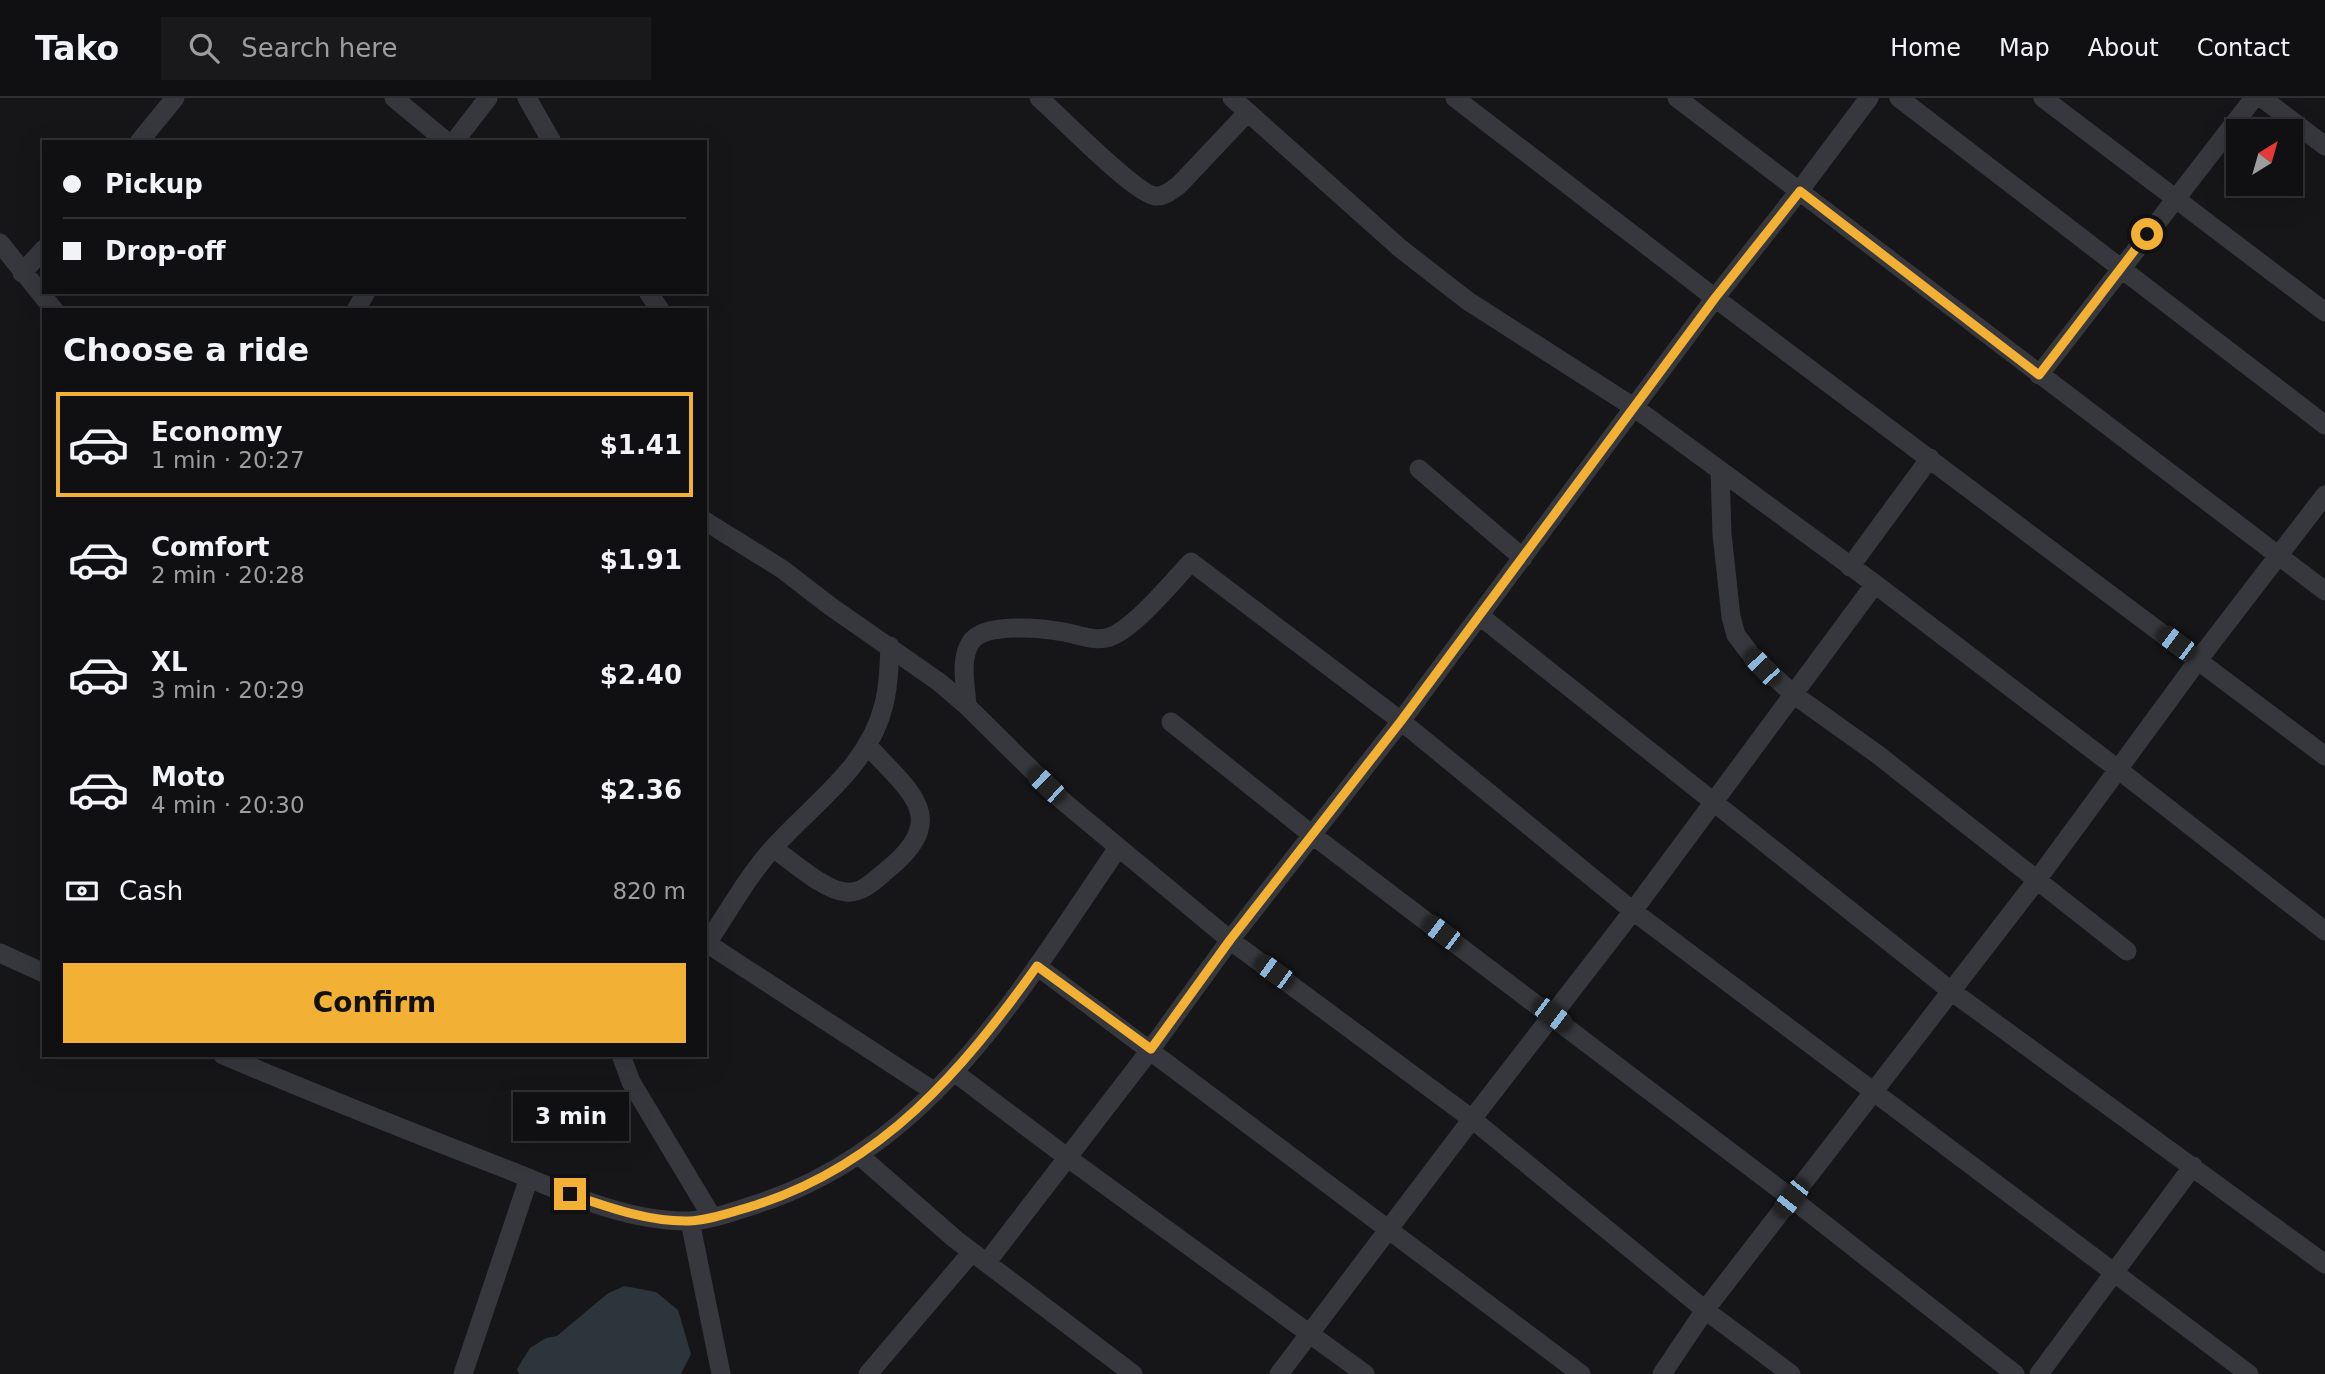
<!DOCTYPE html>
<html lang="en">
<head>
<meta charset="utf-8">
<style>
  :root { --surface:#101012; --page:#19191b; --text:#f1f3f6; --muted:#9c9d9f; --line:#303032; --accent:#f2b134 }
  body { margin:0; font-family:"DejaVu Sans",sans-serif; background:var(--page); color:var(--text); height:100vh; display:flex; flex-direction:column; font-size:26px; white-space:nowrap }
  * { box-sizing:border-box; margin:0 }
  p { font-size:23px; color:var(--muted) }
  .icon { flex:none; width:38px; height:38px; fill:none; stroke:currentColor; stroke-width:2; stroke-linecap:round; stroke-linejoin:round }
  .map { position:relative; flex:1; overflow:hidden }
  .side { position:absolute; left:42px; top:210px; width:665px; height:749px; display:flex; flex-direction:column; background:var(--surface); border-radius:0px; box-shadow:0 7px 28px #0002,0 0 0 2px var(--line) }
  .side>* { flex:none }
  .guide { position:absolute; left:42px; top:42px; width:665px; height:154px; border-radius:0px; box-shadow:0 7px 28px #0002,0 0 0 2px var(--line); display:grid; align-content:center; height:154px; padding:0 21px; background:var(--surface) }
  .needle { width:46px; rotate:37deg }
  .tools { position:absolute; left:2226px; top:21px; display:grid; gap:14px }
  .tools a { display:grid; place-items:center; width:77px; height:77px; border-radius:0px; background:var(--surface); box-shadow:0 7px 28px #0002,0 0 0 2px var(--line); font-size:35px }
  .end { position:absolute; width:32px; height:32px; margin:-16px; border:9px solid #f2b134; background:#111; box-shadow:0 0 0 4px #111 }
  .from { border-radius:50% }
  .bubble { position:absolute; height:49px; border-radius:0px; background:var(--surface); box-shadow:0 7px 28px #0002,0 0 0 2px var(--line); font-size:23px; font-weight:800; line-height:49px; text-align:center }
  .car { position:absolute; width:21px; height:42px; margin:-21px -10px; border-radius:9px; box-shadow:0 0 5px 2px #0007; background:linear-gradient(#222 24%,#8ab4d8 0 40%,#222 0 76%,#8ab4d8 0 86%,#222 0) }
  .guide b { display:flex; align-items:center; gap:24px; height:66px; font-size:26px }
  .guide b+b { border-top:2px solid var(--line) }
  .guide i { width:18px; height:18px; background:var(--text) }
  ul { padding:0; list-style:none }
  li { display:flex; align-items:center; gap:21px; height:105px; margin:0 14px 10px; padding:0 7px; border:4px solid transparent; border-radius:0px }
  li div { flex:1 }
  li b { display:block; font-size:26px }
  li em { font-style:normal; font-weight:800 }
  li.current { border-color:var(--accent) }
  li>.icon { width:63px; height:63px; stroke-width:1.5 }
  h2 { padding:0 21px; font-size:32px; line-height:84px }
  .pay { display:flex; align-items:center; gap:18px; height:77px; padding:0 21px; font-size:26px }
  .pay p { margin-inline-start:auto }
  .button { display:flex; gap:14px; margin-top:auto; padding:14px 21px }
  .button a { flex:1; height:80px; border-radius:0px; background:var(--accent); color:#111; font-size:28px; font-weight:800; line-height:80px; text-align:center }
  header { display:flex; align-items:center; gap:42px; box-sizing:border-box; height:98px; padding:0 35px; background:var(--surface); border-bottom:2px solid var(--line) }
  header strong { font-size:33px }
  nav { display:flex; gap:38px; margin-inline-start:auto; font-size:24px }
  .search { width:490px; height:63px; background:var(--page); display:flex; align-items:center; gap:18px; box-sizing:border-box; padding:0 24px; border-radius:0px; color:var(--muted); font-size:26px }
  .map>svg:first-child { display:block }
  .water { fill:#2c353c }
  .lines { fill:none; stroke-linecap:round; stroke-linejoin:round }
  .minor { stroke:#37383d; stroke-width:19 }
  .route { stroke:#f2b134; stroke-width:9 }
</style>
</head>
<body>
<header>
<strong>Tako</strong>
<div class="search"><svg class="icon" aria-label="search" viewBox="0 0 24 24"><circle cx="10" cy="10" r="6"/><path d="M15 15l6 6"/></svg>Search here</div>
<nav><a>Home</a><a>Map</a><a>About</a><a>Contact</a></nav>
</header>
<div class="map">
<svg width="2325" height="1276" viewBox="0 0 2325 1276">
  <rect width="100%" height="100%" fill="#161618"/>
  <path class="water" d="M624 1188 656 1194 678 1212 691 1256 681 1276H519L517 1271 530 1250 546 1240 557 1238 607 1196Z"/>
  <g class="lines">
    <path class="minor" d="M394 0 447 44
      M527 0 552 44
      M1039 0C1060 18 1134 95 1155 98 1165 99 1172 92 1179 87L1248 14
      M1232 0 1401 151 1468 203 1635 310 1875 486 2119 672 2325 833
      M1455 0 1715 200 2325 658
      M1677 0 2325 493
      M1899 0 2325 327
      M2043 0 2325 214
      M2262 0 2325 48
      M139 44 175 0
      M454 44 488 0
      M0 145 54 212
      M22 175 44 151
      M648 194 660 212
      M356 212 366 194
      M2039 277 2254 0
      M1419 371 1523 460
      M1720 373 1722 436 1731 519 1736 537 1752 558 1793 596 1877 656 2127 853
      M705 423 782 471 830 508 939 584 967 608 1064 704 1230 842 1472 1021 1705 1212 1791 1276
      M1850 469 1930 360
      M1480 518 1951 893 2325 1166
      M967 608C966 589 959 561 971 544 984 524 1043 530 1064 534 1079 537 1098 545 1112 538 1137 527 1171 485 1191 464L1401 623 1633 813 2249 1276
      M1171 624 1311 736 1791 1100 2015 1276
      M773 750C792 763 823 792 846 794 862 796 875 782 887 772 952 720 909 693 868 648
      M705 844 935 994
      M707 845C729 813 748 777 775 748 815 704 870 667 884 606 889 588 889 567 890 548
      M0 855 44 875
      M1037 868 1581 1276
      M223 957C315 996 408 1033 501 1069 560 1092 624 1124 689 1123 711 1122 736 1113 757 1106 930 1051 1021 891 1118 750
      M621 957 631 984 712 1119
      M954 974 1068 1060 1365 1276
      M860 1058 955 1141 1133 1276
      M690 1123 721 1276
      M987 1164 1151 951 1230 842 1401 623 1715 200 1800 92 1869 0
      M463 1276 529 1080
      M868 1276 972 1154
      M1279 1276 1472 1021 1633 813 1875 486
      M1662 1276 1705 1212 2037 782 2199 561 2325 397
      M2039 1276 2193 1068"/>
  </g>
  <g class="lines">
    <path class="route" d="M570 1096C608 1109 648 1124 689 1123 711 1122 735 1113 756 1107 883 1066 962 973 1037 868L1151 951 1230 842 1401 623 1715 200 1800 93 2039 277 2147 136"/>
  </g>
</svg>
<div class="tools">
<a><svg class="needle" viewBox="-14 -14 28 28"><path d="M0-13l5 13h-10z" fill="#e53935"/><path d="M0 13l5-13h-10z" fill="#9c9d9f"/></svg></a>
</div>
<i class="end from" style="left:2147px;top:136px"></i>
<i class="end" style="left:570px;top:1096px"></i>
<div class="bubble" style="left:513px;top:994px;width:116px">3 min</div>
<i class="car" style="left:2176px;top:545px;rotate:307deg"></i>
<i class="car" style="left:1762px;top:569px;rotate:317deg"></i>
<i class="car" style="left:1046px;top:687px;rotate:314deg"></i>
<i class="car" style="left:1442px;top:835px;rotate:307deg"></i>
<i class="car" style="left:1274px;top:874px;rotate:306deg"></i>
<i class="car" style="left:1552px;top:917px;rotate:127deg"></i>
<i class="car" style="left:1791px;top:1100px;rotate:218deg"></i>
<div class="guide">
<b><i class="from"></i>Pickup</b>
<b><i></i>Drop-off</b>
</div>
<section class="side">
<h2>Choose a ride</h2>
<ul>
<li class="current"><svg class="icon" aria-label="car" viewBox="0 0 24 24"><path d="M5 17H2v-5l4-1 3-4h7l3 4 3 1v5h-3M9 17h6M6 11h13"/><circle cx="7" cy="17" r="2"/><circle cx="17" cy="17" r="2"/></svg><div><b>Economy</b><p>1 min · 20:27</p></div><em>$1.41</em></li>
<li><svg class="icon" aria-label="car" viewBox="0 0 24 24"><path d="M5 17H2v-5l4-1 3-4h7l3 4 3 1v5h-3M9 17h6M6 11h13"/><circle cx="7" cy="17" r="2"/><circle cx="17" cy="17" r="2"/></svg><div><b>Comfort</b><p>2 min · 20:28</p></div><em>$1.91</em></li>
<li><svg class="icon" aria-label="car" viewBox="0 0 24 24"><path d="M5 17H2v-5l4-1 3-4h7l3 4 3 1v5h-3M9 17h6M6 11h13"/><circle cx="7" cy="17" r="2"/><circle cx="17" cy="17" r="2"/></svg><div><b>XL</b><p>3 min · 20:29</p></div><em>$2.40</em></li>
<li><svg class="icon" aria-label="car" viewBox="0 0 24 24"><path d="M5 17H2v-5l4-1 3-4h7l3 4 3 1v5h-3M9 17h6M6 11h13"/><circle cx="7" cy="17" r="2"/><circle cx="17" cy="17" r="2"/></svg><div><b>Moto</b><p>4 min · 20:30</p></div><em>$2.36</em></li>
</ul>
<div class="pay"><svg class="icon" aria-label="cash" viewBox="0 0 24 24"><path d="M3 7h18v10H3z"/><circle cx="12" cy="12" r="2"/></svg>Cash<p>820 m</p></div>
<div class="button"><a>Confirm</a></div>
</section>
</div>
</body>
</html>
